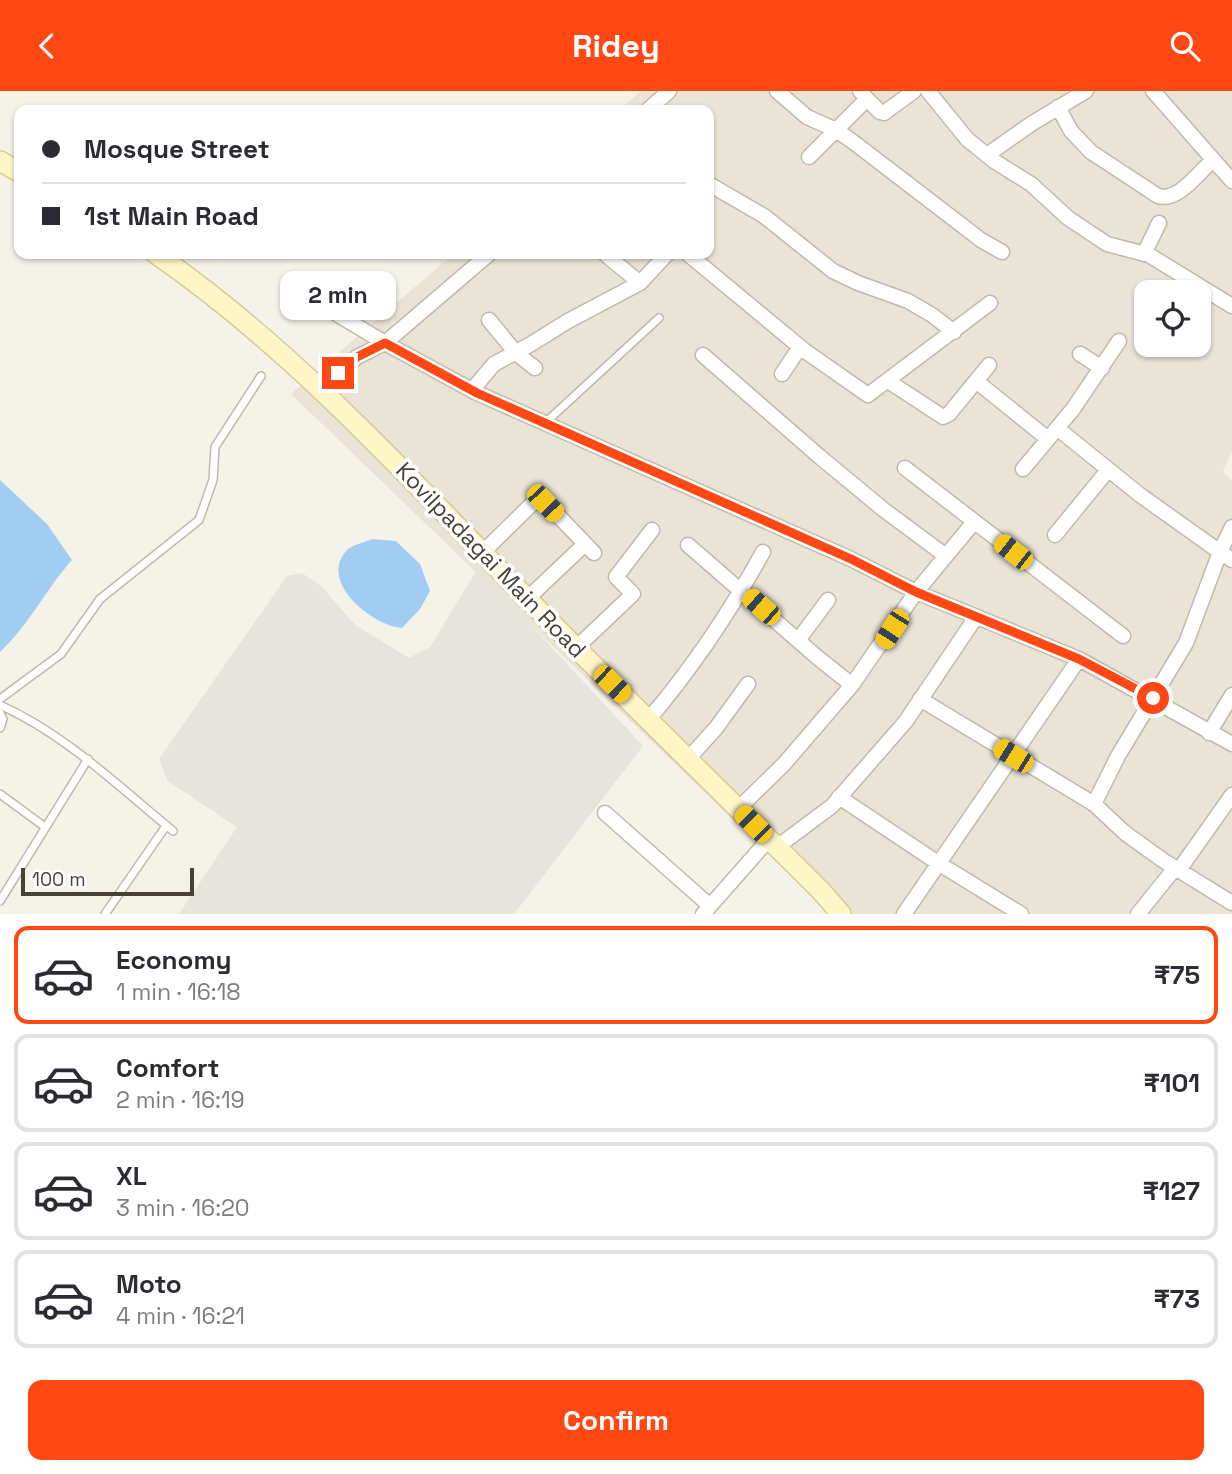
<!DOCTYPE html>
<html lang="en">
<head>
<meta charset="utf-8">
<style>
  :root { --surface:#fff; --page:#f7f7f7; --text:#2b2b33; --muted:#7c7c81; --line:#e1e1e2; --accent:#ff4814 }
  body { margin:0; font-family:"Space Grotesk",sans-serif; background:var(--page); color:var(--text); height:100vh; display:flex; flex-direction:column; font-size:26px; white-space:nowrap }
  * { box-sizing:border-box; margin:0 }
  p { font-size:23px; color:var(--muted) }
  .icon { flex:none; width:38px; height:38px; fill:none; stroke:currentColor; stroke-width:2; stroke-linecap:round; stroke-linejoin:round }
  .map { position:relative; height:823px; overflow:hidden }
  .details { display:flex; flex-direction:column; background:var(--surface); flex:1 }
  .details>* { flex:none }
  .hud { position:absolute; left:14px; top:14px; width:700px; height:154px; border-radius:14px; box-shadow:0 2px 5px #0004; display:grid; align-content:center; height:154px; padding:0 28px; background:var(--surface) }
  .buttons { position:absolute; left:1134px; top:189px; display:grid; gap:14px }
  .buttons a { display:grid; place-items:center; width:77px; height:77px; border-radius:14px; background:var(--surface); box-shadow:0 2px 5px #0004; font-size:35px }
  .scale { position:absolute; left:21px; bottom:18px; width:173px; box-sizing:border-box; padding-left:7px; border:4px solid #484236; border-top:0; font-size:19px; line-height:24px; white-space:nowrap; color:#484236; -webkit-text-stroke:5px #fff; paint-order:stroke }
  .end { position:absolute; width:32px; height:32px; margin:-16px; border:9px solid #ff4814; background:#fff; box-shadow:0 0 0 4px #fff }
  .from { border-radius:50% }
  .bubble { position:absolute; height:49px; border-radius:14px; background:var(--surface); box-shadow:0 2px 5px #0004; font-size:23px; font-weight:700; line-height:49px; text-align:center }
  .car { position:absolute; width:21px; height:42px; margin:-21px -10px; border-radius:9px; box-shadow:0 0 5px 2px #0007; background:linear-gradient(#f5c518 24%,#345 0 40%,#f5c518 0 76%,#345 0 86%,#f5c518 0) }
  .hud b { display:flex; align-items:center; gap:24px; height:66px; font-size:26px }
  .hud b+b { border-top:2px solid var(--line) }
  .hud i { width:18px; height:18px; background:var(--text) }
  ul { padding:12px 0 0; list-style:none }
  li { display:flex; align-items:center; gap:21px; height:98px; margin:0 14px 10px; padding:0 14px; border:4px solid var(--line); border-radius:14px }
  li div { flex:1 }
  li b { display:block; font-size:26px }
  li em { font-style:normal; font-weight:700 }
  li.on { border-color:var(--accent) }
  li>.icon { width:63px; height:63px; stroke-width:1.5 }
  .action { display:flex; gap:14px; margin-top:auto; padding:14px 28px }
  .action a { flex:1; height:80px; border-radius:14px; background:var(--accent); color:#fff; font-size:28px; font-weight:700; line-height:80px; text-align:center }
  header { display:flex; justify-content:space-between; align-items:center; height:91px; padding:0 28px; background:var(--accent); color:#fff; font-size:32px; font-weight:700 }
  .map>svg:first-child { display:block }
  .residential { fill:#e9e4d6; fill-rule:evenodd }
  .industrial { fill:#e7e3dd }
  .water { fill:#a2cdf3 }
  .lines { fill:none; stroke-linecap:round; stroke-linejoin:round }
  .service-casing { stroke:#c1baaa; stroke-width:10 }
  .minor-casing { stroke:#c1baaa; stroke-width:17 }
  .secondary-casing { stroke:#d6c996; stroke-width:22 }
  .service { stroke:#fff; stroke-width:7 }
  .minor { stroke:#fff; stroke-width:14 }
  .secondary { stroke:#fff5c7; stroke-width:19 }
  .route { stroke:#ff4814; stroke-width:9 }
  .labels { text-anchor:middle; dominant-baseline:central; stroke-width:7; stroke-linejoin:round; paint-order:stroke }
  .street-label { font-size:23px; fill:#484236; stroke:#fff }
</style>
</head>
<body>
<header><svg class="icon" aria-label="back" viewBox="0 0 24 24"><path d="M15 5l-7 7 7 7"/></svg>Ridey<svg class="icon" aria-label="search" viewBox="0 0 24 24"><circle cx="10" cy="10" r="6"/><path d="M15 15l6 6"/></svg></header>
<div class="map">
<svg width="1232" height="823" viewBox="0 0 1232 823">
  <rect width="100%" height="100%" fill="#f5f2e8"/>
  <path class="residential" d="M641 0H1232V360L1223 380 1232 390V823H831L291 303 453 163H709V19H619ZM1146 201H1199V254H1146Z"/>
  <path class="industrial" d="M478 477 643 655 514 823H179L237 736 168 690 159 668 287 485 302 482 322 496 355 534 409 567 430 556Z"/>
  <path class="water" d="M0 389 47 433 72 469C46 498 29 534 0 561Z
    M372 448 396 450 420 473 430 500 420 518 402 537C373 535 317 491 347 459 353 454 365 451 372 448Z"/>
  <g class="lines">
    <g class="service-casing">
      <path id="service" d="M545 332 659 227
        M0 608 61 563 100 508 199 429 213 389 215 356 261 285
        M0 614C66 644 117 694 173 740
        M0 622 3 628 0 637
        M0 703 45 736
        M0 810 88 668
        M105 823 166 735"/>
    </g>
    <g class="minor-casing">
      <path id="minor" d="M777 0 807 26 836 39 852 50 981 149 1002 161
        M928 0 967 48 994 70 1031 93 1068 127 1107 153 1149 164 1232 215
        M1153 0 1232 90
        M867 8 880 21 884 22 914 0
        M1058 16 1071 40 1091 61 1158 105C1178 111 1198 82 1212 70
        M648 19 669 0
        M987 64 1031 33 1086 0
        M809 66 867 8 860 0
        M709 93 764 125 833 180 858 192 908 210 932 224 954 241
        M605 163 640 192
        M688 163 805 260 868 304 990 212
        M1144 163 1159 132
        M335 222 385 252 477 302 851 468 916 501 1079 568 1232 653
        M489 229 516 262 535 277
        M1080 263 1102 277
        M703 264 820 366 884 419 946 465
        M782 283 800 256
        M888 290 943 326 949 323 989 274
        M976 290 1048 348
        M320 298 357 266 385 252 489 163
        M472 299 494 273 531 253 568 230 640 192 667 163
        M1057 337 1140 404 1220 461 1186 552 1118 665 1094 713
        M905 377 1123 545
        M1023 378 1073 318 1119 250
        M1232 436 1220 461 1232 469
        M1055 444 1108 379
        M688 454 817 566 852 594
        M482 462 534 411 546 412 594 462
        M527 508 585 453
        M799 548 828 509
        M576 557 633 503 616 486 652 439
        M920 608 1094 713 1125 742 1164 770 1232 812
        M649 628C693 576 730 521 763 461
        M1209 642 1232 604
        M688 668 716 637 748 593
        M839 706 938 772 1021 823
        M738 718 784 673 852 594 916 501 974 431
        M605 722 709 814
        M777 756 832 715 906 630 976 526
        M1179 779 1232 704
        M703 823 769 748
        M904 823 1079 568
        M1138 823 1175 777"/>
    </g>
    <g class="secondary-casing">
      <path id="secondary" d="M0 70 19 81
        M156 163C289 255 398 375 510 490 612 595 718 697 822 801L841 823"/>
    </g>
    <use href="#service" class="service"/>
    <use href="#minor" class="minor"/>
    <use href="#secondary" class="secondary"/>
  </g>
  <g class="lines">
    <path class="route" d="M338 282 357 266 385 252 477 302 851 468 916 501 1079 568 1153 607"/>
  </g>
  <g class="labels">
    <g class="street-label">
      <text transform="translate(491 469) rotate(46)">Kovilpadagai Main Road</text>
    </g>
  </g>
</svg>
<div class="buttons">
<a><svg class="icon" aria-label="locate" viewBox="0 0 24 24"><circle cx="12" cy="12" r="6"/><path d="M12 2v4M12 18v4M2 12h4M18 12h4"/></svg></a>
</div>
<div class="scale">100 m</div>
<i class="end from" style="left:1153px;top:607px"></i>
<i class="end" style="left:338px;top:282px"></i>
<div class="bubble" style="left:280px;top:180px;width:116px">2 min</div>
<i class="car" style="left:545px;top:412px;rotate:136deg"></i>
<i class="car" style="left:1013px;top:461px;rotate:308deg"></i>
<i class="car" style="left:761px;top:516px;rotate:311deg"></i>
<i class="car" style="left:892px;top:538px;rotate:213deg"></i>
<i class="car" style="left:612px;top:593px;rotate:134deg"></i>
<i class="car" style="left:1013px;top:665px;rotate:302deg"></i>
<i class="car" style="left:753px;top:733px;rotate:315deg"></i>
<div class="hud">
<b><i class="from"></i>Mosque Street</b>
<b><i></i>1st Main Road</b>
</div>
</div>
<section class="details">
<ul>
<li class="on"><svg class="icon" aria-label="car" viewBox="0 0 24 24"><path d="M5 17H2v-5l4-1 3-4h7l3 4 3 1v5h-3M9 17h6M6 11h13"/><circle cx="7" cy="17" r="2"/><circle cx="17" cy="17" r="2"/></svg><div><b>Economy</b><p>1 min · 16:18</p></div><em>₹75</em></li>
<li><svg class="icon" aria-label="car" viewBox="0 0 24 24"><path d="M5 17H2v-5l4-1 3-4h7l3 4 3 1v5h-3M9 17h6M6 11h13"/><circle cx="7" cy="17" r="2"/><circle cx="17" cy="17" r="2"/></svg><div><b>Comfort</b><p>2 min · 16:19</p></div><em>₹101</em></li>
<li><svg class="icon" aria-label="car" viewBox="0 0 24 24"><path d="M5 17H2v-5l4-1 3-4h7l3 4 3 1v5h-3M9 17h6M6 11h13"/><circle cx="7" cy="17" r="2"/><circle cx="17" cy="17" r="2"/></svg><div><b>XL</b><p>3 min · 16:20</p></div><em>₹127</em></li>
<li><svg class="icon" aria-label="car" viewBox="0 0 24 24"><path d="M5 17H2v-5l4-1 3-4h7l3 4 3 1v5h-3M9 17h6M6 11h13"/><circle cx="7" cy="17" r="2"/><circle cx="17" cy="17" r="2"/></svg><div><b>Moto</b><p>4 min · 16:21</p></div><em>₹73</em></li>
</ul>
<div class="action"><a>Confirm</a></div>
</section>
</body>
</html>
